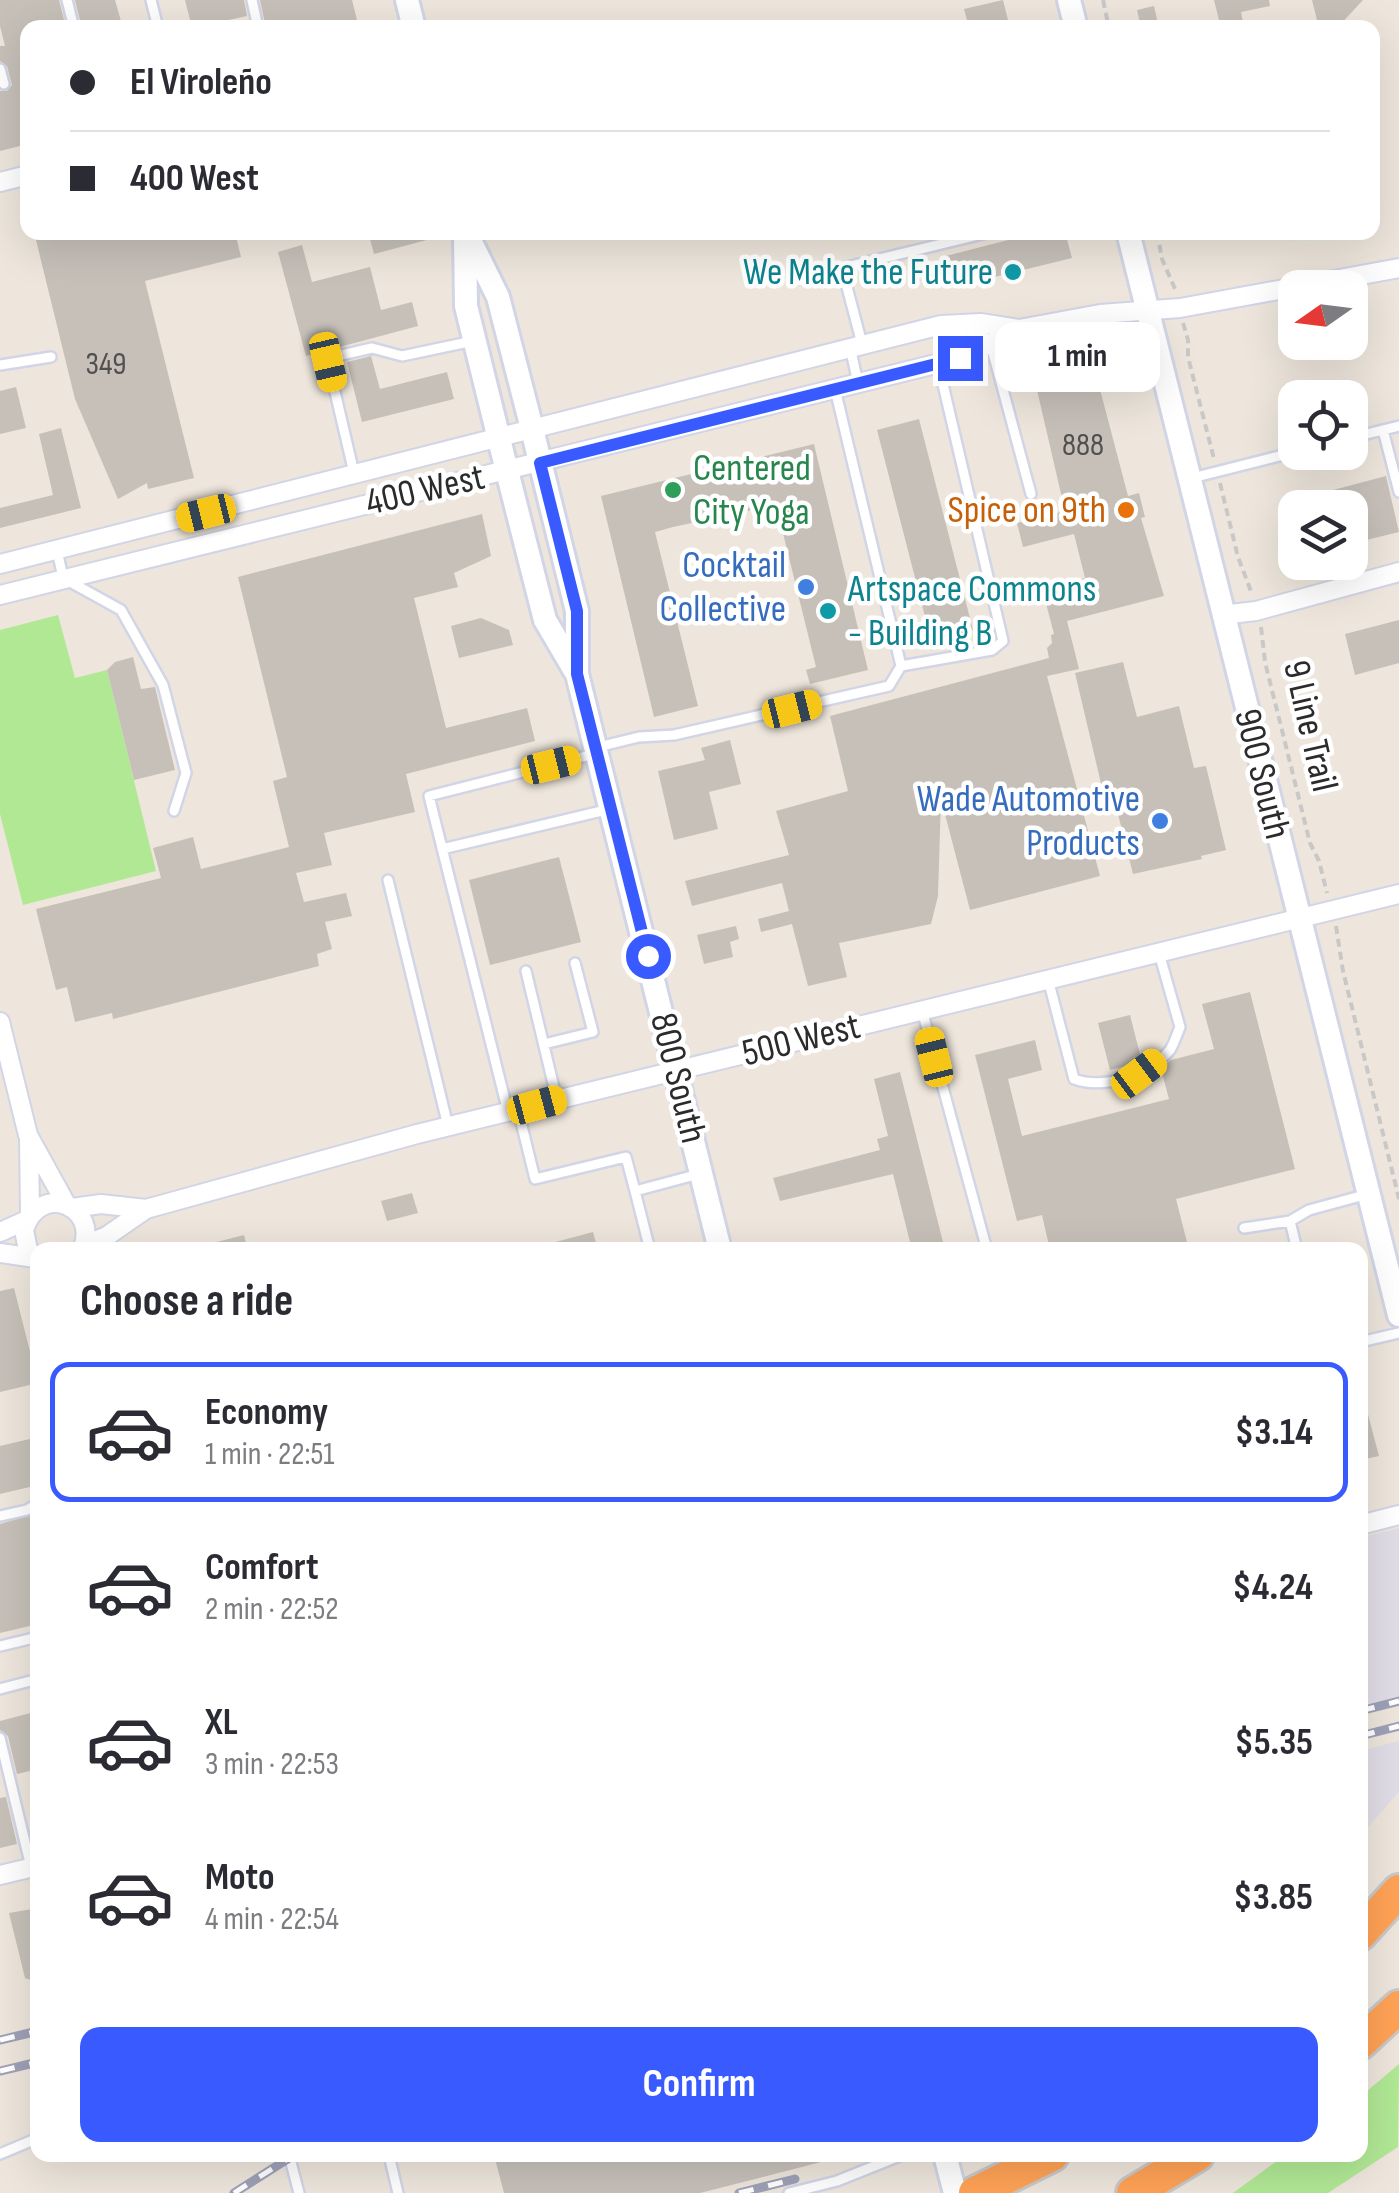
<!DOCTYPE html>
<html lang="en">
<head>
<meta charset="utf-8">
<style>
  :root { --surface:#fff; --page:#f7f7f7; --text:#2b2b33; --muted:#7c7c81; --line:#e1e1e2; --accent:#385aff }
  body { margin:0; font-family:"Sofia Sans Condensed",sans-serif; background:var(--page); color:var(--text); height:100vh; display:flex; flex-direction:column; font-size:38px; white-space:nowrap }
  * { box-sizing:border-box; margin:0 }
  p { font-size:32px; color:var(--muted) }
  .icon { flex:none; width:55px; height:55px; fill:none; stroke:currentColor; stroke-width:2; stroke-linecap:round; stroke-linejoin:round }
  .map { position:relative; flex:1; overflow:hidden }
  .drawer { position:absolute; left:30px; top:1242px; width:1338px; height:920px; display:flex; flex-direction:column; background:var(--surface); border-radius:20px; box-shadow:0 10px 40px #0002 }
  .drawer>* { flex:none }
  .banner { position:absolute; left:20px; top:20px; width:1360px; height:220px; border-radius:20px; box-shadow:0 10px 40px #0002; display:grid; align-content:center; height:220px; padding:0 50px; background:var(--surface) }
  .needle { width:65px; rotate:256deg }
  .fabs { position:absolute; left:1278px; top:270px; display:grid; gap:20px }
  .fabs a { display:grid; place-items:center; width:90px; height:90px; border-radius:20px; background:var(--surface); box-shadow:0 10px 40px #0002; font-size:50px }
  .end { position:absolute; width:45px; height:45px; margin:-22px; border:12px solid #385aff; background:#fff; box-shadow:0 0 0 5px #fff }
  .from { border-radius:50% }
  .bubble { position:absolute; height:70px; border-radius:20px; background:var(--surface); box-shadow:0 10px 40px #0002; font-size:32px; font-weight:700; line-height:70px; text-align:center }
  .car { position:absolute; width:30px; height:60px; margin:-30px -15px; border-radius:12px; box-shadow:0 0 8px 2px #0007; background:linear-gradient(#f5c518 24%,#345 0 40%,#f5c518 0 76%,#345 0 86%,#f5c518 0) }
  .banner b { display:flex; align-items:center; gap:35px; height:95px; font-size:38px }
  .banner b+b { border-top:2px solid var(--line) }
  .banner i { width:25px; height:25px; background:var(--text) }
  ul { padding:0; list-style:none }
  li { display:flex; align-items:center; gap:30px; height:140px; margin:0 20px 15px; padding:0 30px; border:5px solid transparent; border-radius:20px }
  li div { flex:1 }
  li b { display:block; font-size:38px }
  li em { font-style:normal; font-weight:700 }
  li.selected { border-color:var(--accent) }
  li>.icon { width:90px; height:90px; stroke-width:1.5 }
  h2 { padding:0 50px; font-size:45px; line-height:120px }
  .action { display:flex; gap:20px; margin-top:auto; padding:20px 50px }
  .action a { flex:1; height:115px; border-radius:20px; background:var(--accent); color:#fff; font-size:40px; font-weight:700; line-height:115px; text-align:center }
  .map>svg:first-child { display:block }
  .industrial { fill:#e0dde6 }
  .green { fill:#b0e894 }
  .building { fill:#c6c0b9 }
  .lines { fill:none; stroke-linecap:round; stroke-linejoin:round }
  .service-casing { stroke:#d1d5e5; stroke-width:14 }
  .minor-casing { stroke:#d1d5e5; stroke-width:22 }
  .tertiary-casing { stroke:#d1d5e5; stroke-width:28 }
  .motorway-casing { stroke:#c8c8c8; stroke-width:38 }
  .path { stroke:#c8c8c8; stroke-width:4; stroke-dasharray:8 5; stroke-linecap:butt }
  .service { stroke:#fff; stroke-width:9 }
  .minor { stroke:#fff; stroke-width:18 }
  .tertiary { stroke:#fff; stroke-width:22 }
  .motorway { stroke:#ffa256; stroke-width:32 }
  .rail-casing { stroke:#9ea1b7; stroke-width:9 }
  .rail { stroke:#fff; stroke-width:5; stroke-dasharray:15; stroke-linecap:butt }
  .route { stroke:#385aff; stroke-width:12 }
  .culture-dot { fill:#0f9aa8; stroke:#fff; stroke-width:4 }
  .leisure-dot { fill:#2e9e5b; stroke:#fff; stroke-width:4 }
  .food-dot { fill:#e8710a; stroke:#fff; stroke-width:4 }
  .shop-dot { fill:#3f7fe0; stroke:#fff; stroke-width:4 }
  .labels { text-anchor:middle; dominant-baseline:central; stroke-width:9; stroke-linejoin:round; paint-order:stroke }
  .number-label { font-size:32px; fill:#52504e }
  .culture-label { font-size:38px; fill:#0d838f; stroke:#fff; text-anchor:end }
  .leisure-label { font-size:38px; fill:#27864d; stroke:#fff; text-anchor:start }
  .street-label { font-size:38px; fill:#2b2b2b; stroke:#fff }
  .food-label { font-size:38px; fill:#c56008; stroke:#fff; text-anchor:end }
  .shop-label { font-size:38px; fill:#366cbe; stroke:#fff; text-anchor:end }
</style>
</head>
<body>
<div class="map">
<svg width="1399" height="2193" viewBox="0 0 1399 2193">
  <rect width="100%" height="100%" fill="#eee6dc"/>
  <path class="industrial" d="M1399 1528V1698L1360 1707V1538Z
    M1399 1741V1792L1360 1836V1751Z"/>
  <path class="green" d="M58 615 75 678 107 670 156 871 23 905 0 814V630Z
    M1399 2064 1398 2147 1328 2193H1233L1285 2155H1360V2097Z"/>
  <path class="building" d="M0 0H59L66 28H28V144L0 151V91H7L12 85 7 66 0 61V46H5L0 26Z
    M75 0H115L123 28H82Z
    M185 0H244L247 16 192 28Z
    M260 0H352L359 28H266Z
    M1003 0 1010 28H969L964 9Z
    M1214 0H1269L1270 6 1241 12 1243 22 1221 28Z
    M1312 0H1363L1337 28H1319Z
    M1154 6 1159 28H1141L1137 10Z
    M34 232H52L53 237 71 232H235L241 257 145 281 194 478 148 489 147 483 118 499 75 399Z
    M368 232H437L438 237 374 254Z
    M1040 232H1065L1072 258 949 288 942 257Z
    M302 245 312 282 370 267 381 310 412 302 418 326 306 356 278 252Z
    M371 356 380 389 447 372 454 399 362 422 347 362Z
    M1096 374 1128 496 1139 493 1145 517 1141 518 1164 596 1067 621 1079 669 1047 676 1100 876 970 910 941 799 938 896 931 924 839 943 847 977 808 986 792 924 761 932 758 919 789 911 782 883 692 906 685 881 789 855 776 811 848 791 830 716 1049 658 1047 648 1052 643 1051 635 1054 634 1042 588 1085 578 1074 534 1023 547 1017 523 1065 511 1037 390Z
    M16 387 26 428 0 434V391Z
    M919 419 973 630 931 640 877 430Z
    M61 428 81 508 0 528V508L53 495 39 434Z
    M814 444 868 670 810 684 806 670 816 667 776 505 673 527 655 532 698 706 654 717 601 496Z
    M1386 476 1399 532 1350 544V508H1284V503Z
    M482 514 491 556 454 573 458 587 414 598 446 728 527 708 535 741 406 774 415 812 324 833 332 865 296 873 304 902 346 893 352 916 325 922 332 949 317 954 319 966 113 1019 112 1013 75 1022 67 987 56 990 36 909 161 878 153 848 193 837 201 869 289 847 273 781 287 777 238 577Z
    M481 618 509 630 513 645 459 658 451 626Z
    M1399 620V663L1355 675 1345 634Z
    M133 657 141 689 155 687 175 770 134 780 107 670 115 662Z
    M1123 662 1137 717 1179 706 1194 768 1206 766 1226 850 1201 856 1202 859 1133 874 1112 790 1103 792 1075 673Z
    M730 740 741 784 709 792 718 829 674 840 658 771 705 760 701 748Z
    M559 857 581 942 490 965 469 880Z
    M736 926 739 939 730 942 733 957 704 964 697 935Z
    M1250 992 1295 1169 1176 1199 1189 1250H1050L1042 1215 1017 1221 975 1055 1035 1040 1042 1070 1008 1079 1022 1136 1169 1099 1161 1069 1171 1060 1214 1049 1202 1004Z
    M1130 1015 1142 1062 1110 1070 1098 1023Z
    M900 1072 945 1250H912L893 1174 780 1201 773 1178 880 1150 877 1139 888 1136 874 1079Z
    M412 1193 418 1213 387 1221 381 1201Z
    M593 1232 598 1250H544V1245Z
    M244 1235 248 1250H206L205 1245Z
    M14 1288 38 1383 0 1392V1291Z
    M1360 1403H1365L1379 1456 1360 1460Z
    M38 1437V1485L0 1494V1446Z
    M38 1513V1624L0 1633V1524Z
    M38 1711V1769L17 1774 8 1736 0 1730V1721Z
    M6 1797 17 1844 0 1848V1798Z
    M38 1908V1983L25 1978 9 1913Z
    M494 2155H828L829 2160 700 2193H504Z"/>
  <g class="lines">
    <g class="service-casing">
      <path id="service" d="M67 0 74 28
        M151 0 158 28
        M252 0 258 28
        M0 69 4 84
        M862 344 842 268 991 232
        M991 345 1031 494
        M850 347 858 383
        M0 365 51 357
        M1383 430 1399 492
        M1350 438 1399 426
        M354 473 328 362 337 356 372 348 402 356 473 341
        M1192 478 1295 452
        M57 550 63 578 121 610 163 685 186 773 174 811
        M901 666 992 650 1003 641 938 363
        M598 747 639 737 674 735 889 686 901 666 835 389
        M442 849 610 809
        M388 880 448 1126
        M526 971 557 1100
        M1048 979 1074 1079C1104 1090 1149 1075 1170 1050 1174 1044 1177 1034 1180 1027L1159 953
        M922 1010 987 1250
        M544 1044 593 1032 575 963
        M518 1110 535 1179 626 1157 635 1191
        M508 1112 429 796 594 754
        M1244 1228 1290 1221
        M650 1250 635 1191 699 1174
        M1297 1250 1290 1221 1309 1210 1368 1194
        M1360 1342 1399 1333
        M0 1516 27 1510 38 1503
        M0 1646 38 1637
        M0 1689 38 1679
        M0 1738 31 1867
        M0 2154 38 2138
        M289 2155 299 2193
        M389 2155 398 2193
        M789 2193 837 2181 902 2155"/>
    </g>
    <g class="minor-casing">
      <path id="minor" d="M0 182 28 175
        M0 564 941 325 981 323 1019 329
        M0 595 960 358 1019 329 1100 314 1180 308 1399 268
        M1222 615 1256 611 1399 572
        M0 1022 28 1135 66 1204
        M29 1140 30 1215
        M72 1208 101 1204 146 1209
        M0 1232 27 1220
        M85 1245 107 1236 146 1209 417 1134 1399 894
        M0 1253 35 1258
        M38 1259 28 1250 24 1230C39 1181 101 1206 82 1250
        M1360 1525 1399 1515
        M0 1875 38 1866"/>
    </g>
    <g class="tertiary-casing">
      <path id="tertiary" d="M407 0 414 28
        M1069 0 1076 28
        M466 232 498 297 529 417 577 611V674L720 1250
        M1128 232 1399 1315
        M465 236 466 306 507 471 545 620 575 671
        M945 2155 955 2193"/>
    </g>
    <g class="motorway-casing">
      <path id="motorway" d="M1360 1934 1399 1891
        M1360 2043 1399 2007
        M975 2193 1052 2155
        M1133 2193 1197 2155"/>
    </g>
    <path class="path" d="M1103 0 1109 28
      M1157 232 1162 259 1175 289
      M1183 323 1188 340V357L1214 459
      M1220 483 1238 557 1252 594
      M1261 627 1265 662 1310 843 1319 861 1327 893
      M1336 926 1343 971 1399 1199"/>
    <use href="#service" class="service"/>
    <use href="#minor" class="minor"/>
    <use href="#tertiary" class="tertiary"/>
    <use href="#motorway" class="motorway"/>
    <g class="rail-casing">
      <path id="rail" d="M1360 1711 1399 1701
        M1360 1736 1399 1726
        M0 2040 38 2031
        M0 2071 38 2062
        M234 2193 294 2155
        M739 2193 795 2179"/>
    </g>
    <use href="#rail" class="rail"/>
  </g>
  <g class="lines">
    <path class="route" d="M648 956 577 674V611L540 463 960 358"/>
  </g>
  <g class="culture-dot">
    <circle cx="1013" cy="272" r="10"/>
    <circle cx="828" cy="611" r="10"/>
  </g>
  <circle class="leisure-dot" cx="673" cy="490" r="10"/>
  <circle class="food-dot" cx="1126" cy="510" r="10"/>
  <g class="shop-dot">
    <circle cx="806" cy="587" r="10"/>
    <circle cx="1160" cy="821" r="10"/>
  </g>
  <g class="labels">
    <g class="number-label">
      <text x="106" y="364">349</text>
      <text x="1083" y="445">888</text>
    </g>
    <g class="culture-label">
      <text x="993" y="272">We Make the Future</text>
      <text x="848" y="589" text-anchor="start">Artspace Commons<tspan x="848" dy="44">- Building B</tspan></text>
    </g>
    <g class="leisure-label">
      <text x="693" y="468">Centered<tspan x="693" dy="44">City Yoga</tspan></text>
    </g>
    <g class="street-label">
      <text transform="translate(425 490) rotate(-13)">400 West</text>
      <text transform="translate(1310 726) rotate(77)">9 Line Trail</text>
      <text transform="translate(1262 774) rotate(76)">900 South</text>
      <text transform="translate(801 1040) rotate(-14)">500 West</text>
      <text transform="translate(678 1078) rotate(76)">800 South</text>
    </g>
    <g class="food-label">
      <text x="1106" y="510">Spice on 9th</text>
    </g>
    <g class="shop-label">
      <text x="786" y="565">Cocktail<tspan x="786" dy="44">Collective</tspan></text>
      <text x="1140" y="799">Wade Automotive<tspan x="1140" dy="44">Products</tspan></text>
    </g>
  </g>
</svg>
<div class="fabs">
<a><svg class="needle" viewBox="-14 -14 28 28"><path d="M0-13l5 13h-10z" fill="#e53935"/><path d="M0 13l5-13h-10z" fill="#7c7c81"/></svg></a>
<a><svg class="icon" aria-label="locate" viewBox="0 0 24 24"><circle cx="12" cy="12" r="6"/><path d="M12 2v4M12 18v4M2 12h4M18 12h4"/></svg></a>
<a><svg class="icon" aria-label="layers" viewBox="0 0 24 24"><path d="M12 4l9 5-9 5-9-5zM3 14l9 5 9-5"/></svg></a>
</div>
<i class="end from" style="left:648px;top:956px"></i>
<i class="end" style="left:960px;top:358px"></i>
<div class="bubble" style="left:995px;top:322px;width:165px">1 min</div>
<i class="car" style="left:328px;top:362px;rotate:167deg"></i>
<i class="car" style="left:206px;top:513px;rotate:256deg"></i>
<i class="car" style="left:792px;top:709px;rotate:76deg"></i>
<i class="car" style="left:551px;top:765px;rotate:76deg"></i>
<i class="car" style="left:934px;top:1057px;rotate:346deg"></i>
<i class="car" style="left:1139px;top:1074px;rotate:53deg"></i>
<i class="car" style="left:537px;top:1105px;rotate:75deg"></i>
<div class="banner">
<b><i class="from"></i>El Viroleño</b>
<b><i></i>400 West</b>
</div>
<section class="drawer">
<h2>Choose a ride</h2>
<ul>
<li class="selected"><svg class="icon" aria-label="car" viewBox="0 0 24 24"><path d="M5 17H2v-5l4-1 3-4h7l3 4 3 1v5h-3M9 17h6M6 11h13"/><circle cx="7" cy="17" r="2"/><circle cx="17" cy="17" r="2"/></svg><div><b>Economy</b><p>1 min · 22:51</p></div><em>$3.14</em></li>
<li><svg class="icon" aria-label="car" viewBox="0 0 24 24"><path d="M5 17H2v-5l4-1 3-4h7l3 4 3 1v5h-3M9 17h6M6 11h13"/><circle cx="7" cy="17" r="2"/><circle cx="17" cy="17" r="2"/></svg><div><b>Comfort</b><p>2 min · 22:52</p></div><em>$4.24</em></li>
<li><svg class="icon" aria-label="car" viewBox="0 0 24 24"><path d="M5 17H2v-5l4-1 3-4h7l3 4 3 1v5h-3M9 17h6M6 11h13"/><circle cx="7" cy="17" r="2"/><circle cx="17" cy="17" r="2"/></svg><div><b>XL</b><p>3 min · 22:53</p></div><em>$5.35</em></li>
<li><svg class="icon" aria-label="car" viewBox="0 0 24 24"><path d="M5 17H2v-5l4-1 3-4h7l3 4 3 1v5h-3M9 17h6M6 11h13"/><circle cx="7" cy="17" r="2"/><circle cx="17" cy="17" r="2"/></svg><div><b>Moto</b><p>4 min · 22:54</p></div><em>$3.85</em></li>
</ul>
<div class="action"><a>Confirm</a></div>
</section>
</div>
</body>
</html>
